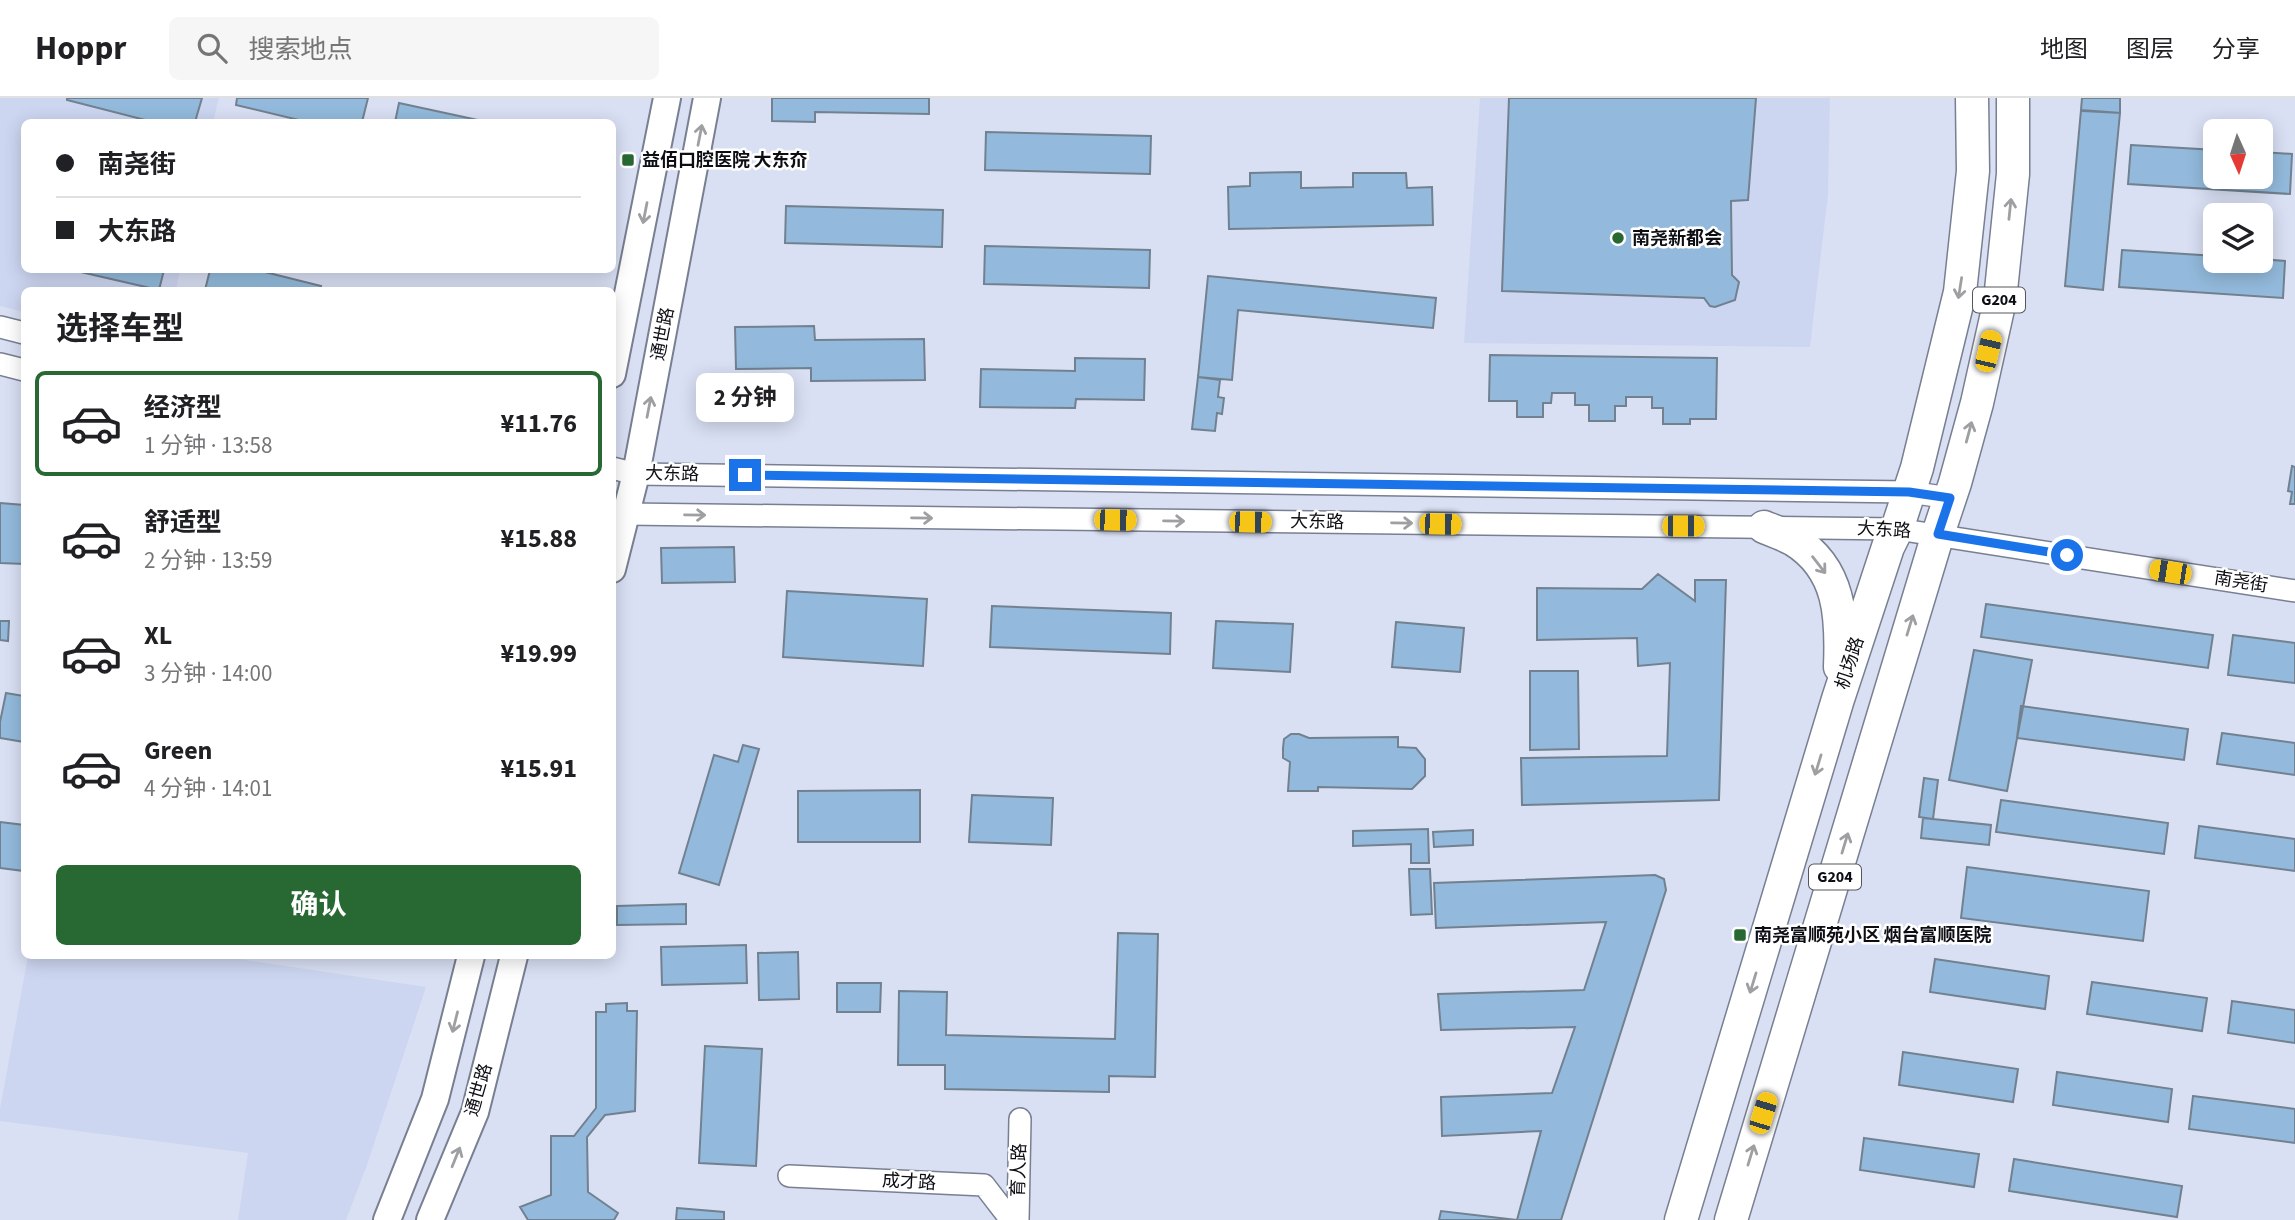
<!DOCTYPE html>
<html lang="zh">
<head>
<meta charset="utf-8">
<style>
  :root { --surface:#fff; --page:#f6f6f6; --text:#202124; --muted:#757577; --line:#e0e0e0; --accent:#286933 }
  body { margin:0; font-family:"Source Sans 3","Noto Sans SC",sans-serif; background:var(--page); color:var(--text); height:100vh; display:flex; flex-direction:column; font-size:26px; white-space:nowrap }
  * { box-sizing:border-box; margin:0 }
  p { font-size:23px; color:var(--muted) }
  .icon { flex:none; width:38px; height:38px; fill:none; stroke:currentColor; stroke-width:2; stroke-linecap:round; stroke-linejoin:round }
  .map { position:relative; flex:1; overflow:hidden }
  .sheet { position:absolute; left:21px; top:189px; width:595px; height:672px; display:flex; flex-direction:column; background:var(--surface); border-radius:10px; box-shadow:0 4px 18px #0003 }
  .sheet>* { flex:none }
  .hud { position:absolute; left:21px; top:21px; width:595px; height:154px; border-radius:10px; box-shadow:0 4px 18px #0003; display:grid; align-content:center; height:154px; padding:0 35px; background:var(--surface) }
  .needle { width:46px; rotate:177deg }
  .controls { position:absolute; left:2203px; top:21px; display:grid; gap:14px }
  .controls a { display:grid; place-items:center; width:70px; height:70px; border-radius:10px; background:var(--surface); box-shadow:0 4px 18px #0003; font-size:35px }
  .end { position:absolute; width:32px; height:32px; margin:-16px; border:9px solid #1a73e8; background:#fff; box-shadow:0 0 0 4px #fff }
  .from { border-radius:50% }
  .bubble { position:absolute; height:49px; border-radius:10px; background:var(--surface); box-shadow:0 4px 18px #0003; font-size:23px; font-weight:700; line-height:49px; text-align:center }
  .car { position:absolute; width:21px; height:42px; margin:-21px -10px; border-radius:9px; box-shadow:0 0 5px 2px #0007; background:linear-gradient(#f5c518 24%,#345 0 40%,#f5c518 0 76%,#345 0 86%,#f5c518 0) }
  .hud b { display:flex; align-items:center; gap:24px; height:66px; font-size:26px }
  .hud b+b { border-top:2px solid var(--line) }
  .hud i { width:18px; height:18px; background:var(--text) }
  ul { padding:0; list-style:none }
  li { display:flex; align-items:center; gap:21px; height:105px; margin:0 14px 10px; padding:0 21px; border:4px solid transparent; border-radius:10px }
  li div { flex:1 }
  li b { display:block; font-size:26px }
  li em { font-style:normal; font-weight:700 }
  li.current { border-color:var(--accent) }
  li>.icon { width:63px; height:63px; stroke-width:1.5 }
  h2 { padding:0 35px; font-size:32px; line-height:84px }
  .action { display:flex; gap:14px; margin-top:auto; padding:14px 35px }
  .action a { flex:1; height:80px; border-radius:10px; background:var(--accent); color:#fff; font-size:28px; font-weight:700; line-height:80px; text-align:center }
  header { display:flex; align-items:center; gap:42px; box-sizing:border-box; height:98px; padding:0 35px; background:var(--surface); border-bottom:2px solid var(--line) }
  header strong { font-size:33px }
  nav { display:flex; gap:38px; margin-inline-start:auto; font-size:24px }
  .search { width:490px; height:63px; background:var(--page); display:flex; align-items:center; gap:18px; box-sizing:border-box; padding:0 24px; border-radius:10px; color:var(--muted); font-size:26px }
  .map>svg:first-child { display:block }
  .built { fill:#cdd6f1 }
  .building { fill:#93badc; stroke:#728190; stroke-width:2 }
  .lines { fill:none; stroke-linecap:round; stroke-linejoin:round }
  .minor-casing { stroke:#787f91; stroke-width:24 }
  .major-casing { stroke:#787f91; stroke-width:30 }
  .highway-casing { stroke:#787f91; stroke-width:35 }
  .minor { stroke:#fff; stroke-width:21 }
  .major { stroke:#fff; stroke-width:26 }
  .highway { stroke:#fff; stroke-width:32 }
  .oneway { stroke:#9e9fa1 }
  .route { stroke:#1a73e8; stroke-width:9 }
  .poi-dot { fill:#286933; stroke:#fff; stroke-width:2.5 }
  .labels { text-anchor:middle; dominant-baseline:central; stroke-width:5; stroke-linejoin:round; paint-order:stroke }
  .shield { fill:#fff; stroke:#55565a; stroke-width:2 }
  .shield-label { font-size:16px; font-weight:bold; fill:#0c0e14 }
  .poi-label { font-size:18px; font-weight:bold; fill:#0c0e14; stroke:#fff; text-anchor:start }
  .street-label { font-size:18px; fill:#0c0e14; stroke:#fff }
</style>
</head>
<body>
<header>
<strong>Hoppr</strong>
<div class="search"><svg class="icon" aria-label="search" viewBox="0 0 24 24"><circle cx="10" cy="10" r="6"/><path d="M15 15l6 6"/></svg>搜索地点</div>
<nav><a>地图</a><a>图层</a><a>分享</a></nav>
</header>
<div class="map">
<svg width="2295" height="1122" viewBox="0 0 2295 1122">
  <rect width="100%" height="100%" fill="#d9e0f4"/>
  <path class="built" d="M0 0H219L213 24H24V172H180L176 192H24V214L0 208Z
    M1480 0H1830L1828 96 1810 249 1464 245Z
    M28 858H219L426 889 367 1067 346 1122H238L248 1055 0 1023V1011Z"/>
  <path class="building" d="M67 0H202L195 24H153L67 2Z
    M237 0H368L362 24H307L236 7Z
    M772 0H929V16L815 14V24L772 23Z
    M1509 0H1756L1748 102 1731 103 1732 177 1739 184 1735 202 1715 209 1710 208 1704 200 1502 193Z
    M2082 0H2120V15L2083 13 2081 12Z
    M399 5 487 24H395Z
    M2081 12 2120 15 2103 192 2065 188Z
    M986 34 1151 38 1150 76 985 72Z
    M2131 47 2216 52V79H2261V54L2292 56 2290 96 2128 86Z
    M1301 74V90L1353 89V75H1406L1407 90 1432 89 1433 127 1229 131 1228 89 1250 88V75Z
    M786 108 943 112 942 149 785 145Z
    M985 148 1150 152 1149 190 984 186Z
    M2122 152 2216 158V163L2261 161 2285 163 2283 200 2119 189Z
    M72 172H164L159 192Z
    M210 172H257L321 188 320 192H205Z
    M1208 178 1436 200 1433 230 1238 212 1232 282 1198 279Z
    M814 228 815 242 924 241 925 282 811 283V270L736 271 735 229Z
    M1490 257 1717 260 1716 321H1690V326H1663V310H1652V299H1626V308H1615V323H1589V307H1575V295H1552L1551 305H1543V319H1517V303H1489Z
    M1075 260 1145 261 1144 302 1076 301 1075 310 980 309 981 271 1075 273Z
    M1198 279 1220 282 1218 299 1224 300 1222 316 1217 315 1215 333 1192 331Z
    M2292 368 2295 369V406H2290L2292 394 2288 393Z
    M0 405 24 407V466L0 465Z
    M734 449 735 484 662 485 661 450Z
    M1658 476 1695 503V482H1726L1719 702 1522 707 1521 660 1667 658 1670 565 1638 568 1637 540 1537 542V490L1642 491Z
    M787 493 927 501 923 568 783 559Z
    M1986 506 2213 537 2208 570 1981 539Z
    M992 508 1171 515 1170 556 990 549Z
    M0 523H9L8 543 0 542Z
    M1216 523 1293 526 1290 574 1213 570Z
    M1396 524 1464 530 1460 574 1392 569Z
    M2233 537 2295 545V585L2228 577Z
    M1974 552 2032 562 2007 693 1949 682Z
    M1530 573H1578L1579 651 1530 652Z
    M6 595 24 598V644L0 640V624Z
    M2021 608 2188 631 2184 662 2017 640Z
    M2222 635 2295 645V677L2217 666Z
    M1291 636H1299L1309 640 1398 639V649L1416 650 1425 661V678L1412 691 1318 689V693H1288L1290 664 1283 660V650L1284 641Z
    M743 647 759 651 719 787 679 775 714 657 738 664Z
    M1924 680 1938 682 1933 721 1919 719Z
    M920 692V744H798V693Z
    M972 697 1053 700 1051 747 969 744Z
    M2001 702 2168 725 2164 756 1996 734Z
    M1923 720 1991 727 1989 747 1921 740Z
    M0 724 24 727V773L0 770Z
    M2199 728 2295 741V773L2195 760Z
    M1428 731 1429 765H1411V746L1353 748V733Z
    M1473 732V747L1434 749 1433 734Z
    M1967 769 2149 793 2143 843 1961 820Z
    M1409 771H1430L1432 816 1411 817Z
    M1655 777 1664 781 1666 792 1561 1122H1439L1441 1113 1517 1122 1541 1033 1442 1038 1441 999 1552 995 1575 929 1441 932 1438 896 1584 892 1606 824 1436 830 1434 785Z
    M686 806V826L617 827V808Z
    M1118 835 1158 836 1155 979 1109 978V994L945 991V967H898L899 893 947 894 946 937 1115 941Z
    M746 847 747 885 662 887 661 849Z
    M798 854 799 901 759 902 758 855Z
    M1935 861 2049 878 2045 911 1930 894Z
    M2092 884 2207 900 2202 933 2087 916Z
    M837 885H881L880 914H837Z
    M2232 903 2295 912V945L2228 935Z
    M627 905V913H637L635 1013 605 1017 587 1039 588 1094 618 1115 614 1122H528L520 1109 551 1097V1038H574L596 1010V914H606V906Z
    M705 948 762 951 756 1068 699 1065Z
    M1903 954 2018 971 2013 1004 1899 987Z
    M2057 974 2172 991 2168 1024 2053 1007Z
    M2193 998 2295 1011V1045L2189 1031Z
    M1864 1040 1979 1056 1974 1089 1860 1072Z
    M2014 1061 2182 1088 2177 1119 2009 1093Z
    M677 1110 724 1114V1122H676Z"/>
  <g class="lines">
    <g class="minor-casing">
      <path id="minor" d="M0 229 24 235
        M0 266 24 272
        M612 370 636 376 1909 394 1950 400
        M612 412 626 416 1897 431 2295 493
        M789 1078 984 1087 1011 1122
        M1018 1122 1020 1021"/>
    </g>
    <g class="major-casing">
      <path id="major" d="M612 276 667 0
        M612 471 636 376 707 0
        M387 1122 435 1001 471 858
        M430 1122 475 1014 514 858"/>
    </g>
    <g class="highway-casing">
      <path id="highway" d="M1764 429C1774 433 1785 437 1794 442 1841 471 1842 520 1840 569
        M1681 1122 1838 601 1888 449 1897 431 1917 370 1960 194 1973 73 1972 0
        M1731 1122 1938 436 1955 385 1977 305 2000 202 2013 76V0"/>
    </g>
    <use href="#minor" class="minor"/>
    <use href="#major" class="major"/>
    <use href="#highway" class="highway"/>
  </g>
  <defs><path id="oneway-shaft" d="M-6 0H5M1.5-3L5.5 0L1.5 3" fill="none" stroke-width="1.6" stroke-linecap="round" stroke-linejoin="round" transform="scale(1.75)"/></defs>
  <g class="oneway">
    <use href="#oneway-shaft" transform="translate(700 37) rotate(-79)"/>
    <use href="#oneway-shaft" transform="translate(2010 111) rotate(-84)"/>
    <use href="#oneway-shaft" transform="translate(645 115) rotate(101)"/>
    <use href="#oneway-shaft" transform="translate(1960 190) rotate(99)"/>
    <use href="#oneway-shaft" transform="translate(649 309) rotate(-79)"/>
    <use href="#oneway-shaft" transform="translate(1969 334) rotate(-75)"/>
    <use href="#oneway-shaft" transform="translate(695 417) rotate(1)"/>
    <use href="#oneway-shaft" transform="translate(922 420) rotate(1)"/>
    <use href="#oneway-shaft" transform="translate(1174 423) rotate(1)"/>
    <use href="#oneway-shaft" transform="translate(1402 425) rotate(1)"/>
    <use href="#oneway-shaft" transform="translate(1819 467) rotate(52)"/>
    <use href="#oneway-shaft" transform="translate(1910 527) rotate(-73)"/>
    <use href="#oneway-shaft" transform="translate(1818 667) rotate(107)"/>
    <use href="#oneway-shaft" transform="translate(1845 745) rotate(-73)"/>
    <use href="#oneway-shaft" transform="translate(1753 885) rotate(107)"/>
    <use href="#oneway-shaft" transform="translate(455 924) rotate(104)"/>
    <use href="#oneway-shaft" transform="translate(1751 1057) rotate(-73)"/>
    <use href="#oneway-shaft" transform="translate(456 1059) rotate(-68)"/>
  </g>
  <g class="lines">
    <path class="route" d="M745 377 1909 394 1950 400 1938 436 2067 457"/>
  </g>
  <g class="poi-dot">
    <rect x="621" y="55" width="14" height="14" rx="3.5"/>
    <circle cx="1618" cy="140" r="7"/>
    <rect x="1733" y="830" width="14" height="14" rx="3.5"/>
  </g>
  <g class="labels">
    <g class="shield">
      <rect x="1973" y="189.5" width="52" height="25" rx="5"/>
      <rect x="1809" y="766.5" width="52" height="25" rx="5"/>
    </g>
    <g class="shield-label">
      <text x="1999" y="202">G204</text>
      <text x="1835" y="779">G204</text>
    </g>
    <g class="poi-label">
      <text x="642" y="62">益佰口腔医院 大东夼</text>
      <text x="1632" y="140">南尧新都会</text>
      <text x="1754" y="837">南尧富顺苑小区 烟台富顺医院</text>
    </g>
    <g class="street-label">
      <text transform="translate(663 236) rotate(-79)">通世路</text>
      <text transform="translate(672 376) rotate(1)">大东路</text>
      <text transform="translate(1317 424) rotate(1)">大东路</text>
      <text transform="translate(1884 432) rotate(3)">大东路</text>
      <text transform="translate(2241 484) rotate(9)">南尧街</text>
      <text transform="translate(1850 565) rotate(-72)">机场路</text>
      <text transform="translate(479 992) rotate(-74)">通世路</text>
      <text transform="translate(1019 1072) rotate(-88)">育人路</text>
      <text transform="translate(909 1084) rotate(3)">成才路</text>
    </g>
  </g>
</svg>
<div class="controls">
<a><svg class="needle" viewBox="-14 -14 28 28"><path d="M0-13l5 13h-10z" fill="#e53935"/><path d="M0 13l5-13h-10z" fill="#757577"/></svg></a>
<a><svg class="icon" aria-label="layers" viewBox="0 0 24 24"><path d="M12 4l9 5-9 5-9-5zM3 14l9 5 9-5"/></svg></a>
</div>
<i class="end from" style="left:2067px;top:457px"></i>
<i class="end" style="left:745px;top:377px"></i>
<div class="bubble" style="left:696px;top:275px;width:98px">2 分钟</div>
<i class="car" style="left:1988px;top:253px;rotate:13deg"></i>
<i class="car" style="left:1115px;top:422px;rotate:91deg"></i>
<i class="car" style="left:1250px;top:424px;rotate:91deg"></i>
<i class="car" style="left:1440px;top:426px;rotate:91deg"></i>
<i class="car" style="left:1683px;top:428px;rotate:90deg"></i>
<i class="car" style="left:2170px;top:474px;rotate:279deg"></i>
<i class="car" style="left:1763px;top:1015px;rotate:17deg"></i>
<div class="hud">
<b><i class="from"></i>南尧街</b>
<b><i></i>大东路</b>
</div>
<section class="sheet">
<h2>选择车型</h2>
<ul>
<li class="current"><svg class="icon" aria-label="car" viewBox="0 0 24 24"><path d="M5 17H2v-5l4-1 3-4h7l3 4 3 1v5h-3M9 17h6M6 11h13"/><circle cx="7" cy="17" r="2"/><circle cx="17" cy="17" r="2"/></svg><div><b>经济型</b><p>1 分钟 · 13:58</p></div><em>¥11.76</em></li>
<li><svg class="icon" aria-label="car" viewBox="0 0 24 24"><path d="M5 17H2v-5l4-1 3-4h7l3 4 3 1v5h-3M9 17h6M6 11h13"/><circle cx="7" cy="17" r="2"/><circle cx="17" cy="17" r="2"/></svg><div><b>舒适型</b><p>2 分钟 · 13:59</p></div><em>¥15.88</em></li>
<li><svg class="icon" aria-label="car" viewBox="0 0 24 24"><path d="M5 17H2v-5l4-1 3-4h7l3 4 3 1v5h-3M9 17h6M6 11h13"/><circle cx="7" cy="17" r="2"/><circle cx="17" cy="17" r="2"/></svg><div><b>XL</b><p>3 分钟 · 14:00</p></div><em>¥19.99</em></li>
<li><svg class="icon" aria-label="car" viewBox="0 0 24 24"><path d="M5 17H2v-5l4-1 3-4h7l3 4 3 1v5h-3M9 17h6M6 11h13"/><circle cx="7" cy="17" r="2"/><circle cx="17" cy="17" r="2"/></svg><div><b>Green</b><p>4 分钟 · 14:01</p></div><em>¥15.91</em></li>
</ul>
<div class="action"><a>确认</a></div>
</section>
</div>
</body>
</html>
